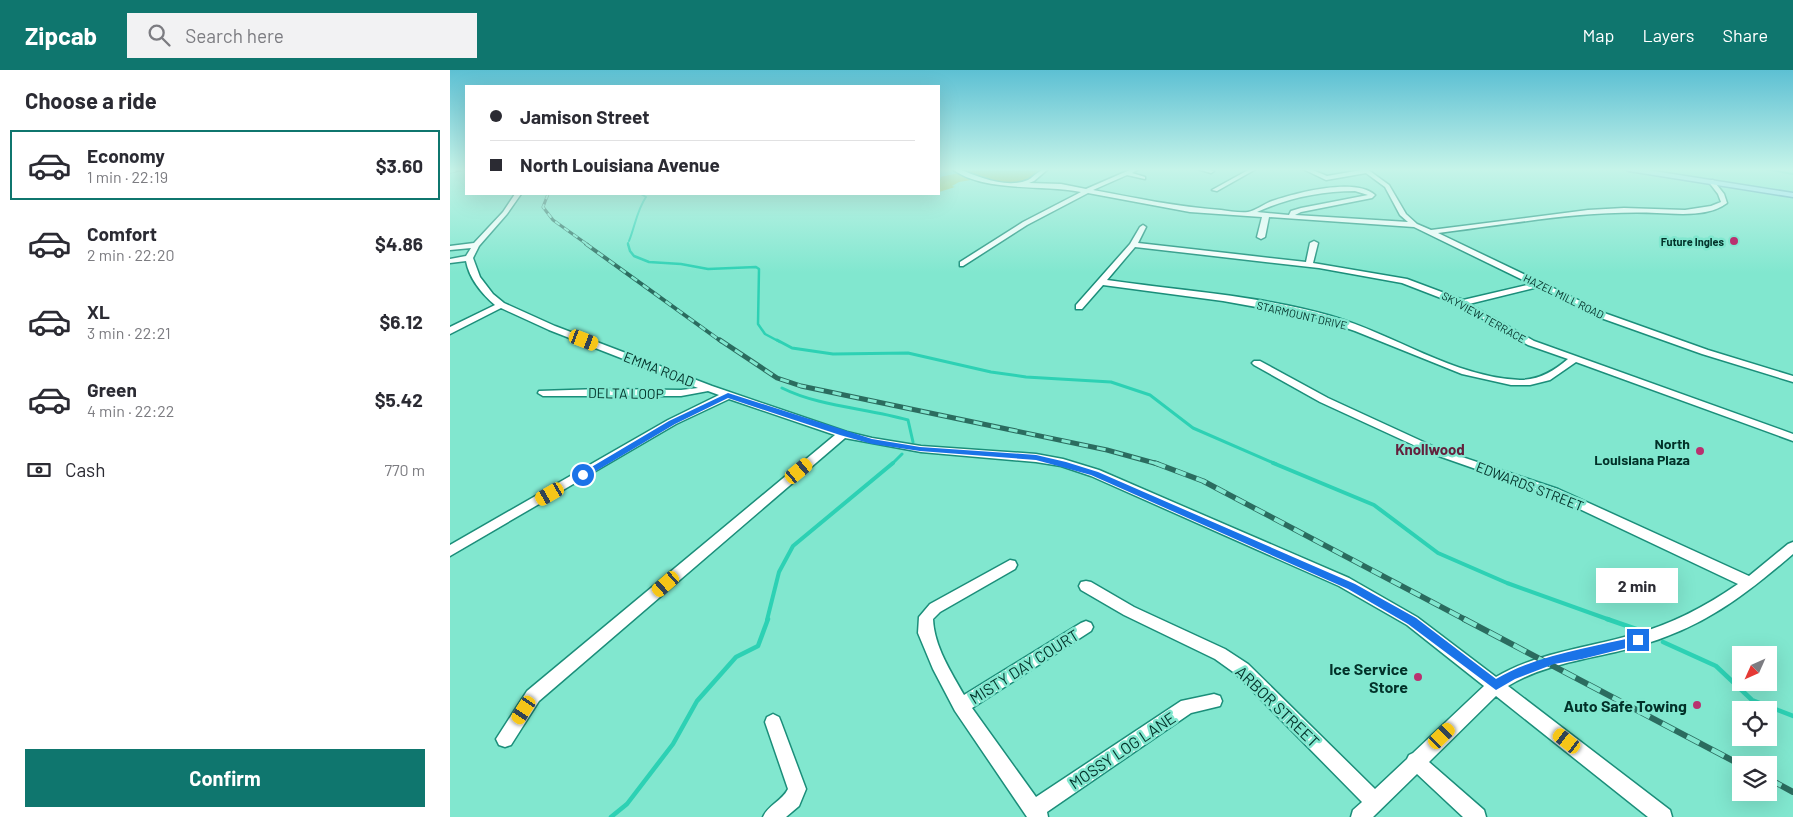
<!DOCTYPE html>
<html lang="en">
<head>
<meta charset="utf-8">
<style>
  :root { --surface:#fff; --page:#f2f2f3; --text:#2b2b33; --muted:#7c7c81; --line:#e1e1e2; --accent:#0f766e }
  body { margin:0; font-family:Barlow,sans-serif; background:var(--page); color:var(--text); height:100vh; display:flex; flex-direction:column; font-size:19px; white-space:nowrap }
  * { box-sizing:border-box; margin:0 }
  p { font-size:16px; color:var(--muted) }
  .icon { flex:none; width:28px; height:28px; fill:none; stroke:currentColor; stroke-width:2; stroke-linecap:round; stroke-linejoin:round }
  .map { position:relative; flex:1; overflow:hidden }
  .panel { display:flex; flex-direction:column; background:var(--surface); width:450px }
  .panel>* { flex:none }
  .hud { position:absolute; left:15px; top:15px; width:475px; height:110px; border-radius:0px; box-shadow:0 5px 20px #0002; display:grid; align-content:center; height:110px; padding:0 25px; background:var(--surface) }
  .needle { width:32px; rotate:225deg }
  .buttons { position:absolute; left:1282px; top:576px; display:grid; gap:10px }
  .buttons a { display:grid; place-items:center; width:45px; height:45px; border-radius:0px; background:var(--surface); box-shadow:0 5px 20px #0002; font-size:25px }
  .end { position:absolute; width:22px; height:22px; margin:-11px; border:6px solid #1a73e8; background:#fff; box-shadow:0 0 0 2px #fff }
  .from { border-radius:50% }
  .bubble { position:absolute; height:35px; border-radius:0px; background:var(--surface); box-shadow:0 5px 20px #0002; font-size:16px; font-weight:700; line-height:35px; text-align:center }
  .car { position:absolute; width:15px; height:30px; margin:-15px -8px; border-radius:6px; box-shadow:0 0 4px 1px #0007; background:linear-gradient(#f5c518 24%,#345 0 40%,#f5c518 0 76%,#345 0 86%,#f5c518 0) }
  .hud b { display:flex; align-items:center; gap:18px; height:48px; font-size:19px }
  .hud b+b { border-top:1px solid var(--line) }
  .hud i { width:12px; height:12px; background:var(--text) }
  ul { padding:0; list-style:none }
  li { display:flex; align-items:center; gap:15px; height:70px; margin:0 10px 8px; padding:0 15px; border:2px solid transparent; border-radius:0px }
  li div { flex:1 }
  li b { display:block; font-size:19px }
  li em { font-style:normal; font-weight:700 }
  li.current { border-color:var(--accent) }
  li>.icon { width:45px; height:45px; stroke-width:1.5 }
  h2 { padding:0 25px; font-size:22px; line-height:60px }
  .pay { display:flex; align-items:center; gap:12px; height:55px; padding:0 25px; font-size:19px }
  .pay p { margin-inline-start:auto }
  .cta { display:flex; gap:10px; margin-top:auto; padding:10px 25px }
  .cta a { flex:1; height:58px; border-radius:0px; background:var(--accent); color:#fff; font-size:20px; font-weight:700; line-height:58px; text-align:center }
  header { display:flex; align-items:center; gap:30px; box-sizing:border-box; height:70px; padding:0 25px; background:var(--accent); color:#fff }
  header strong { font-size:24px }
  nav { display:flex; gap:28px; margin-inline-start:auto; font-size:18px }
  .search { width:350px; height:45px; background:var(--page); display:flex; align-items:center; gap:12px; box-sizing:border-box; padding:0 18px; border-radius:0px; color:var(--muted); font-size:19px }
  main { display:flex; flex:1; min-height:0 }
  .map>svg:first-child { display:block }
  .green { fill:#aebf50 }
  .forest { fill:#8d9d2d }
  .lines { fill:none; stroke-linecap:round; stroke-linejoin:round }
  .stream-far4 { stroke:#2dd1b4; stroke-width:2 }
  .stream-far3 { stroke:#2dd1b4; stroke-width:2.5 }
  .stream-far2 { stroke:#2dd1b4; stroke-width:3 }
  .stream-far1 { stroke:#2dd1b4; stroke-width:4 }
  .stream { stroke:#2dd1b4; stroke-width:4.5 }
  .minor-casing { stroke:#1b8e7a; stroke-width:3 }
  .major-casing { stroke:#4591b2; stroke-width:3 }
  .minor { fill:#fff; fill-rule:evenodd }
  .major { fill:#a5dcfd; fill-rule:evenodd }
  .rail-far4-casing { stroke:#2b6c5f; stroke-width:3 }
  .rail-far3-casing { stroke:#2b6c5f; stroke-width:4 }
  .rail-far2-casing { stroke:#2b6c5f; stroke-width:5 }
  .rail-far1-casing { stroke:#2b6c5f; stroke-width:5.5 }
  .rail-casing { stroke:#2b6c5f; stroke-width:6 }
  .rail-far4 { stroke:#81e7cf; stroke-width:2; stroke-dasharray:5.5; stroke-linecap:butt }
  .rail-far3 { stroke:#81e7cf; stroke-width:2.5; stroke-dasharray:7; stroke-linecap:butt }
  .rail-far2 { stroke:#81e7cf; stroke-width:3; stroke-dasharray:9; stroke-linecap:butt }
  .rail-far1 { stroke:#81e7cf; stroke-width:4; stroke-dasharray:11; stroke-linecap:butt }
  .rail { stroke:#81e7cf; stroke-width:4.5; stroke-dasharray:14; stroke-linecap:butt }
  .route { fill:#1a73e8 }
  .poi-dot { fill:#b9316f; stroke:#81e7cf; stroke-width:2 }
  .labels { text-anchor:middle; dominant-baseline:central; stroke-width:5; stroke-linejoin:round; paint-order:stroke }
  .far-poi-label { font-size:11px; font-weight:bold; fill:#023129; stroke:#81e7cf; text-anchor:end }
  .far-street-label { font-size:11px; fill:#023129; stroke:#81e7cf }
  .street-label { font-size:14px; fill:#023129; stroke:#81e7cf }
  .poi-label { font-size:14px; font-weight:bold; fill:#023129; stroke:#81e7cf; text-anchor:end }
  .neighbourhood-label { font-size:15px; font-weight:bold; fill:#63213d; stroke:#81e7cf }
  .near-street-label { font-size:16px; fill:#023129; stroke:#81e7cf }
  .near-poi-label { font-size:16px; font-weight:bold; fill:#023129; stroke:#81e7cf; text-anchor:end }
</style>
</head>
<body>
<header>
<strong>Zipcab</strong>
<div class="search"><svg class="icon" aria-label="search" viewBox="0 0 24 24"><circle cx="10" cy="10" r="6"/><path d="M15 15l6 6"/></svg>Search here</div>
<nav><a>Map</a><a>Layers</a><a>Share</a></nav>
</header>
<main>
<section class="panel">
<h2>Choose a ride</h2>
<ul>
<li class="current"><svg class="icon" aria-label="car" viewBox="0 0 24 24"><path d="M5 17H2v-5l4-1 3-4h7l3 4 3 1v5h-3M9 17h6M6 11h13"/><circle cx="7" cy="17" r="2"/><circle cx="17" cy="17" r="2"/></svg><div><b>Economy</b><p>1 min · 22:19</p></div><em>$3.60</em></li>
<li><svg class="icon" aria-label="car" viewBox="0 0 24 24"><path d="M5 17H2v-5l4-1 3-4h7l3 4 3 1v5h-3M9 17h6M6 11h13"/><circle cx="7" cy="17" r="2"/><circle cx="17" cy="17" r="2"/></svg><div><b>Comfort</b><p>2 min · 22:20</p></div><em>$4.86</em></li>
<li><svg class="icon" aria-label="car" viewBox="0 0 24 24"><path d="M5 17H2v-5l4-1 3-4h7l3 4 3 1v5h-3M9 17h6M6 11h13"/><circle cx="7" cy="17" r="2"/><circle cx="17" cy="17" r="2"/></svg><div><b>XL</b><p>3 min · 22:21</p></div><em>$6.12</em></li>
<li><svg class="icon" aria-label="car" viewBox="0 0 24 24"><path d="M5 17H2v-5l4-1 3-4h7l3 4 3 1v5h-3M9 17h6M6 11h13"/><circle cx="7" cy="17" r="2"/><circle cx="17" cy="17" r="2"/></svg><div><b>Green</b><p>4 min · 22:22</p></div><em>$5.42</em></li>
</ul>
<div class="pay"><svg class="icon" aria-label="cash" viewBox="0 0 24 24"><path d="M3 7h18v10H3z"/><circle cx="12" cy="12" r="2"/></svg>Cash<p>770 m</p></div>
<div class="cta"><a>Confirm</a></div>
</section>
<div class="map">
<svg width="1343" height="747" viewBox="0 0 1343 747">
  <rect width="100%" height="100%" fill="#81e7cf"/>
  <path class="green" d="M509 103 521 110 509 112 502 116 505 117 489 122V109L491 108 490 107Z"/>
  <path class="forest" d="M507 99H594C588 103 582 110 575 112 555 118 525 109 507 99Z"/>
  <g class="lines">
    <path class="stream-far4" d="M1316 99 1343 104
      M179 171C185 156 187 140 196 127L191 124
      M178 173V175"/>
    <path class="stream-far3" d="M178 174 180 181 184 186 199 192 231 194 258 199 306 197 309 199 308 254 315 264 330 272"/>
    <path class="stream-far2" d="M327 270 342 278 383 284 458 283 541 302 576 307 661 312 700 325 743 358 826 394
      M332 318C370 337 417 338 458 350L463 372
      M442 394 452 384"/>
    <path class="stream-far1" d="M823 393 924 435 988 483 1057 513 1160 550
      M317 550 329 502 343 476 443 393"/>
    <path class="stream" d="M1157 549 1186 559
      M1213 572 1266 596 1302 630 1343 646
      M161 747 177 734 223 674 247 631 286 587 308 576 318 549"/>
    <g class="minor-casing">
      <path id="minor" d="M502 99H509C528 107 557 119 578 110 585 106 589 99 598 99L584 111 579 113 611 114 636 119 682 99H689L682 103 695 107V109L677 105 643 120C686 128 728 137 771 140 779 141 790 143 798 142 805 141 814 134 822 131 846 123 905 107 925 125L922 128 851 142 845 145 958 152 950 145 935 117 916 103 876 110 853 99H860L877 106 917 99 939 115 956 144 967 154 981 160 1138 140 1174 138 1235 140 1261 136 1271 132 1268 124 1258 111 1263 110 1274 124 1277 133C1259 147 1229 144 1207 143 1133 140 1061 154 988 163L1090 212H1094L1095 214 1157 244 1258 280 1343 306V312L1252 284 1151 248 1088 217 1019 234 1084 271 1343 364V371L1126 292 1100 310 1080 315H1061L1012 304 905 261 867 248 773 231 653 215 632 239H626V235L680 174 690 157 693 155 696 157 688 173 856 192 860 173 864 171 868 173 863 193 957 209 1013 230 1081 214 964 157 819 147 815 167 811 169 807 167 812 147 740 142 638 123 577 155 513 196H510V192L573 152 631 122C591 114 535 123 502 99ZM905 121 918 125 851 138 841 141 839 145 807 142C838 128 871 121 905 121ZM685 177 869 198 952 213 1009 235 1078 275 1118 289C1104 301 1089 310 1070 310 1003 307 944 264 881 246 808 225 731 221 657 210Z
        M747 99H757L764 101 761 103Z
        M800 99H806L767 121 762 120Z
        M65 124H71L57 144 29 176 23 188 30 207 43 224 54 233 105 256 262 316 397 362 422 368 471 376 586 384 613 389 649 400 899 508 967 547 1046 607C1088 582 1139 578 1185 564 1223 554 1256 536 1288 514L1100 425 983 384 870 332 804 295 802 293 804 291H810L878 328 991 380 1108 419 1299 506 1338 474 1343 472V484C1293 527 1252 558 1188 576 1145 589 1097 592 1058 616L1220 740 1222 747H1198L1046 626 979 692 1034 740 1036 747H1013L967 704 923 747H901L903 740 912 732 786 604 765 589 674 545 631 520 629 516 631 512 636 511 641 512 684 537 775 579 798 594 925 719 957 689 959 685 963 683 1034 616 957 555 889 516 641 406 611 396 586 392 471 382 395 368 89 631 61 675 55 677 49 675 46 669 77 621 385 365 279 329 226 354 0 486V475L218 350 269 325 258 321 231 326H93L88 323 89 321 151 319 231 320 248 318 99 260 51 238 0 264V257L45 235C32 224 19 208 16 191L0 193V189L16 186 21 178 0 180V176L24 173 53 142Z
        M560 490 565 491 567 495 565 499 490 542 483 549C484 576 501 602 514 625L631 553 636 551 641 553 643 557 641 561 522 638 586 727 731 631 764 624 770 626 772 631 770 636 741 643 597 742 598 747H577L505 641 483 599 468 563 469 547 480 534Z
        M323 644 329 647 331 652 356 719 349 736 336 747H313C318 735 332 731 338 719L315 652 317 647Z"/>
    </g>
    <g class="major-casing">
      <path id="major" d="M1175 99H1191L1343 123V127L1179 101Z"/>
    </g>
    <use href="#minor" class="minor"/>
    <use href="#major" class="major"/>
    <g class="rail-far4-casing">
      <path id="rail-far4" d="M0 102 16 99
        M98 124 93 137 103 150 138 175"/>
    </g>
    <g class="rail-far3-casing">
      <path id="rail-far3" d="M136 174 272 272"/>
    </g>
    <g class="rail-far2-casing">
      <path id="rail-far2" d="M270 270 327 308 351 316 657 380 708 394"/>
    </g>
    <g class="rail-far1-casing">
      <path id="rail-far1" d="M705 393 753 411 1016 550"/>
    </g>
    <g class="rail-casing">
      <path id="rail" d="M1014 549 1291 695
        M1319 709 1343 722"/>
    </g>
    <use href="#rail-far4" class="rail-far4"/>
    <use href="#rail-far3" class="rail-far3"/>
    <use href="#rail-far2" class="rail-far2"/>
    <use href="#rail-far1" class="rail-far1"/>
    <use href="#rail" class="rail"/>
  </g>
  <linearGradient id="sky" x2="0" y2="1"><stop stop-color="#5dc0d3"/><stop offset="0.49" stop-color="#c6f4e9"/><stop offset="1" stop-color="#c6f4e9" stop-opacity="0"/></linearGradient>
  <rect width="1343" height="203" fill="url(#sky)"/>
  <path class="route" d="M278 323 422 369 470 377 586 385 616 392 648 402 905 514 966 548 1046 609C1089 584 1141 578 1188 566L1194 570 1188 575 1132 589 1104 594 1065 609 1046 620 958 554 898 519 641 405 586 390 470 381 422 374 390 365 278 328 225 354 136 407 133 408 128 405 219 351Z"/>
  <g class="poi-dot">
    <circle cx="1284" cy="171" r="5"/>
    <circle cx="1250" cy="381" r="5"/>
    <circle cx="968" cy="607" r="5"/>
    <circle cx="1247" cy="635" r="5"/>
  </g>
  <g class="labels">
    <g class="far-poi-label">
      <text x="1274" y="171">Future Ingles</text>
    </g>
    <g class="far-street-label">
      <text transform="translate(1114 226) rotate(26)">HAZEL MILL ROAD</text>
      <text transform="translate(852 245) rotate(13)">STARMOUNT DRIVE</text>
      <text transform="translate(1034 247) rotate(29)">SKYVIEW TERRACE</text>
    </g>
    <g class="street-label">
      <text transform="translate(209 299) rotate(21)">EMMA ROAD</text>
      <text transform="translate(176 323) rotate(1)">DELTA LOOP</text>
      <text transform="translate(1080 416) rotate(21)">EDWARDS STREET</text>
    </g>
    <g class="poi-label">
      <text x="1240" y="373">North<tspan x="1240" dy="16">Louisiana Plaza</tspan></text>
    </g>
    <g class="neighbourhood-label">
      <text x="980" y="379">Knollwood</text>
    </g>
    <g class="near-street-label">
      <text transform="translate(574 596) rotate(-32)">MISTY DAY COURT</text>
      <text transform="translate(828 636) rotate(44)">ARBOR STREET</text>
      <text transform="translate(672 680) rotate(-34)">MOSSY LOG LANE</text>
    </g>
    <g class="near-poi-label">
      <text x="958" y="598">Ice Service<tspan x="958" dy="18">Store</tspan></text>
      <text x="1237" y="635">Auto Safe Towing</text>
    </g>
  </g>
</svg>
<div class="buttons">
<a><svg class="needle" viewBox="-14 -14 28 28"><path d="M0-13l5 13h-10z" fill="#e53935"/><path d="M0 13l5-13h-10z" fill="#7c7c81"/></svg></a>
<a><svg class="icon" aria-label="locate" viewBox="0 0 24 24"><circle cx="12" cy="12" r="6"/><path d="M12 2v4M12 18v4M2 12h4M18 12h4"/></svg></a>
<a><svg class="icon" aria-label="layers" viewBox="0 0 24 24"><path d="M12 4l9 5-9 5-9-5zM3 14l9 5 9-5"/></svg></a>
</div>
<i class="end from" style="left:133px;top:405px"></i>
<i class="end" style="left:1188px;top:570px"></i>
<div class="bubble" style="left:1146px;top:498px;width:82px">2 min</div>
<i class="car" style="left:134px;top:270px;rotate:111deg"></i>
<i class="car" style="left:349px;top:401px;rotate:50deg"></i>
<i class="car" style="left:100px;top:424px;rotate:240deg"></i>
<i class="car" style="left:216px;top:514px;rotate:229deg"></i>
<i class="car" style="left:74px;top:640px;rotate:213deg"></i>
<i class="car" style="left:992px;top:666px;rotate:46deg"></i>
<i class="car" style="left:1117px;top:671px;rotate:308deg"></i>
<div class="hud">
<b><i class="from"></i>Jamison Street</b>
<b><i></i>North Louisiana Avenue</b>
</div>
</div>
</main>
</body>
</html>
